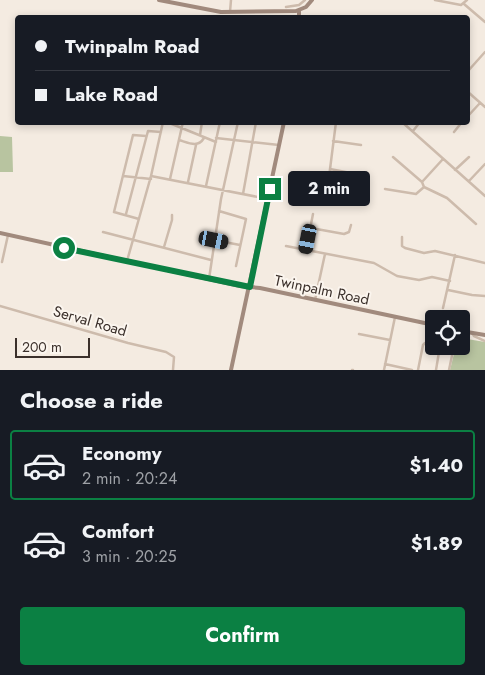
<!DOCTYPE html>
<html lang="en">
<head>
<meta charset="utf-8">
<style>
  :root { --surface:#171b24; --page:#242831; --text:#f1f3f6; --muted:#9ea1a6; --line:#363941; --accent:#0b8043 }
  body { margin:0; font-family:Jost,sans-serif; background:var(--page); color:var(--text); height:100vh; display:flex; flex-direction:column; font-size:19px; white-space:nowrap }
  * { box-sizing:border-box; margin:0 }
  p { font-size:16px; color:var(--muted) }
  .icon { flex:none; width:28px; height:28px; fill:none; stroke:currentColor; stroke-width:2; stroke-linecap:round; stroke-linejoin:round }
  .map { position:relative; height:370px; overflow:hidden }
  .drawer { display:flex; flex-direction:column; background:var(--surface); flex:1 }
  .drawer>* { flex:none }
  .guide { position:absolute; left:15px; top:15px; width:455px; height:110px; border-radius:5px; box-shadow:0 2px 8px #0003; display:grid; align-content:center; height:110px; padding:0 20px; background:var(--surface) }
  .buttons { position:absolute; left:425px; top:310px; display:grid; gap:10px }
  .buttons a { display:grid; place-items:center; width:45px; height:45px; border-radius:5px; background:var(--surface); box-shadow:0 2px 8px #0003; font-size:25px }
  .scale { position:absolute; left:15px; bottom:12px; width:75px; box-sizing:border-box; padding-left:5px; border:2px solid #3b302b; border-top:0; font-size:14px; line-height:18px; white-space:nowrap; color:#3b302b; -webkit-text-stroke:4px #fbf5ee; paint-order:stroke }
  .end { position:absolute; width:22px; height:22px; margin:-11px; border:6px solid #0b8043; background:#fff; box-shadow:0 0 0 2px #fff }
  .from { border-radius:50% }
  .bubble { position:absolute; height:35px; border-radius:5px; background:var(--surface); box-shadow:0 2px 8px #0003; font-size:16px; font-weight:700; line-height:35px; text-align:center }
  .car { position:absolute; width:15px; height:30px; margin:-15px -8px; border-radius:6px; box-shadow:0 0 4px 1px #0007; background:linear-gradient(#222 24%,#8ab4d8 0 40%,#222 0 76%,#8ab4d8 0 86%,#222 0) }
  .guide b { display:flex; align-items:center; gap:18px; height:48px; font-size:19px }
  .guide b+b { border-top:1px solid var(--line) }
  .guide i { width:12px; height:12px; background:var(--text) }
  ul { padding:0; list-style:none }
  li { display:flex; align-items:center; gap:15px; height:70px; margin:0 10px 8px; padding:0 10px; border:2px solid transparent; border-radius:5px }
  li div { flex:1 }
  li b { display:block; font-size:19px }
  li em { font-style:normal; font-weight:700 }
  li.selected { border-color:var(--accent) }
  li>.icon { width:45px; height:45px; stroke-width:1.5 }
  h2 { padding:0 20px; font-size:22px; line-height:60px }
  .primary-button { display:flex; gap:10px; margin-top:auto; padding:10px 20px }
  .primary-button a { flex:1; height:58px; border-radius:5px; background:var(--accent); color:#fff; font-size:20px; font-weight:700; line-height:58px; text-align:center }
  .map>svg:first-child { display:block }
  .green { fill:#b8c4a0 }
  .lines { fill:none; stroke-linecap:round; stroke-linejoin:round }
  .minor { stroke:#cdbbac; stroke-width:2.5 }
  .secondary { stroke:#a18a7d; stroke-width:4 }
  .route { stroke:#0b8043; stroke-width:6 }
  .labels { text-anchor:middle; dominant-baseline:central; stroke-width:4; stroke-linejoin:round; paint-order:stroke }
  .street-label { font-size:15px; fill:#3b302b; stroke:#fbf5ee }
</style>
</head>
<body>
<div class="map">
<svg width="485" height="370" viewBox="0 0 485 370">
  <rect width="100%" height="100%" fill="#f4ebe1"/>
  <path class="green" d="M0 136 12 137 13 172H0Z
    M461 338 485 342V370H450L456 346H461Z"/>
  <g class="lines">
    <path class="minor" d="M435 0 461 5 467 0
      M464 4 485 22
      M286 7 299 5 305 0
      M230 12 231 0
      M468 71 485 52
      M468 92 485 107
      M468 116 480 103
      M167 122 216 142
      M336 122 328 185 333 194 349 198V204
      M402 122 485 196
      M413 131 420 122
      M454 132 462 122
      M200 135 202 122
      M216 138 279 145
      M179 140C189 143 198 148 204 138
      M333 141 361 145
      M393 157 422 182
      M443 159 422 182 424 187 447 198 476 224
      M330 169 361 175
      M455 170 469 157
      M123 176 151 179
      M151 176 268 199
      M170 179 183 122
      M469 181 485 164
      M188 182 196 145
      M206 186 220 122
      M385 189 416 194 424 187
      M243 194 256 122
      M219 211 246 219 236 266
      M126 214 148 131 161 132
      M139 219 114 212 133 135 146 136
      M311 228 344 234 349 232 351 225
      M103 232 211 260
      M402 237V246L405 248 424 253 435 251 485 263
      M214 240 240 245
      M286 246 374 263 397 276 419 280 432 277 450 281
      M164 247 172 220V215
      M306 250 313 214
      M127 261 151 176 163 122
      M2 262 8 235
      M209 279 221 199 238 122
      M448 290 472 295 485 296
      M315 300 325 254
      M0 306 128 343 166 352 174 357 173 370
      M443 308 455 255
      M472 333 474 336 485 341
      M359 334 390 340
      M385 364 412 370
      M352 370H353
      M384 370 395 317
      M418 370 423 345 425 343 434 344
      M436 370 440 346
      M449 370 454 346"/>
    <path class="secondary" d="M159 0 221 12 296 11 306 7 312 0
      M299 18V10
      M0 233 240 286 260 288 434 325
      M461 331 485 335
      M231 370 284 122"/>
  </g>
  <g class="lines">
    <path class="route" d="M64 248 250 287 270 189"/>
  </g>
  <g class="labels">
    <g class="street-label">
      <text transform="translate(322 290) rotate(12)">Twinpalm Road</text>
      <text transform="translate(90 321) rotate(16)">Serval Road</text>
    </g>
  </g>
</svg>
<div class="buttons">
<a><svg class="icon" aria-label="locate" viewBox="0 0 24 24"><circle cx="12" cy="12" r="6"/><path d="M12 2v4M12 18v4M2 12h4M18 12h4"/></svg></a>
</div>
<div class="scale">200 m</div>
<i class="end from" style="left:64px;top:248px"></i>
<i class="end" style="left:270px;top:189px"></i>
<div class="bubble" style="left:288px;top:171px;width:82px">2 min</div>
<i class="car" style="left:308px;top:239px;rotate:191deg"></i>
<i class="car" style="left:214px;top:240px;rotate:102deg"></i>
<div class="guide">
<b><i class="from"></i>Twinpalm Road</b>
<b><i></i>Lake Road</b>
</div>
</div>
<section class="drawer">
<h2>Choose a ride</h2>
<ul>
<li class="selected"><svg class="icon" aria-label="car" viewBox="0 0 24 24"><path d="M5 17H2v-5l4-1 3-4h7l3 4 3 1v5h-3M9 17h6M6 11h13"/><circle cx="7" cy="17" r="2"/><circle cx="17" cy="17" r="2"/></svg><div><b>Economy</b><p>2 min · 20:24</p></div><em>$1.40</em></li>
<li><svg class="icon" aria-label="car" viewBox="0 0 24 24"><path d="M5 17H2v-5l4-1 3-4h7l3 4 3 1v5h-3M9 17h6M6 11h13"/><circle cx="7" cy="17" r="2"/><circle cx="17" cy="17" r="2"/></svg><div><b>Comfort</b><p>3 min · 20:25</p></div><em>$1.89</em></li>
</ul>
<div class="primary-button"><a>Confirm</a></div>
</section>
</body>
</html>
